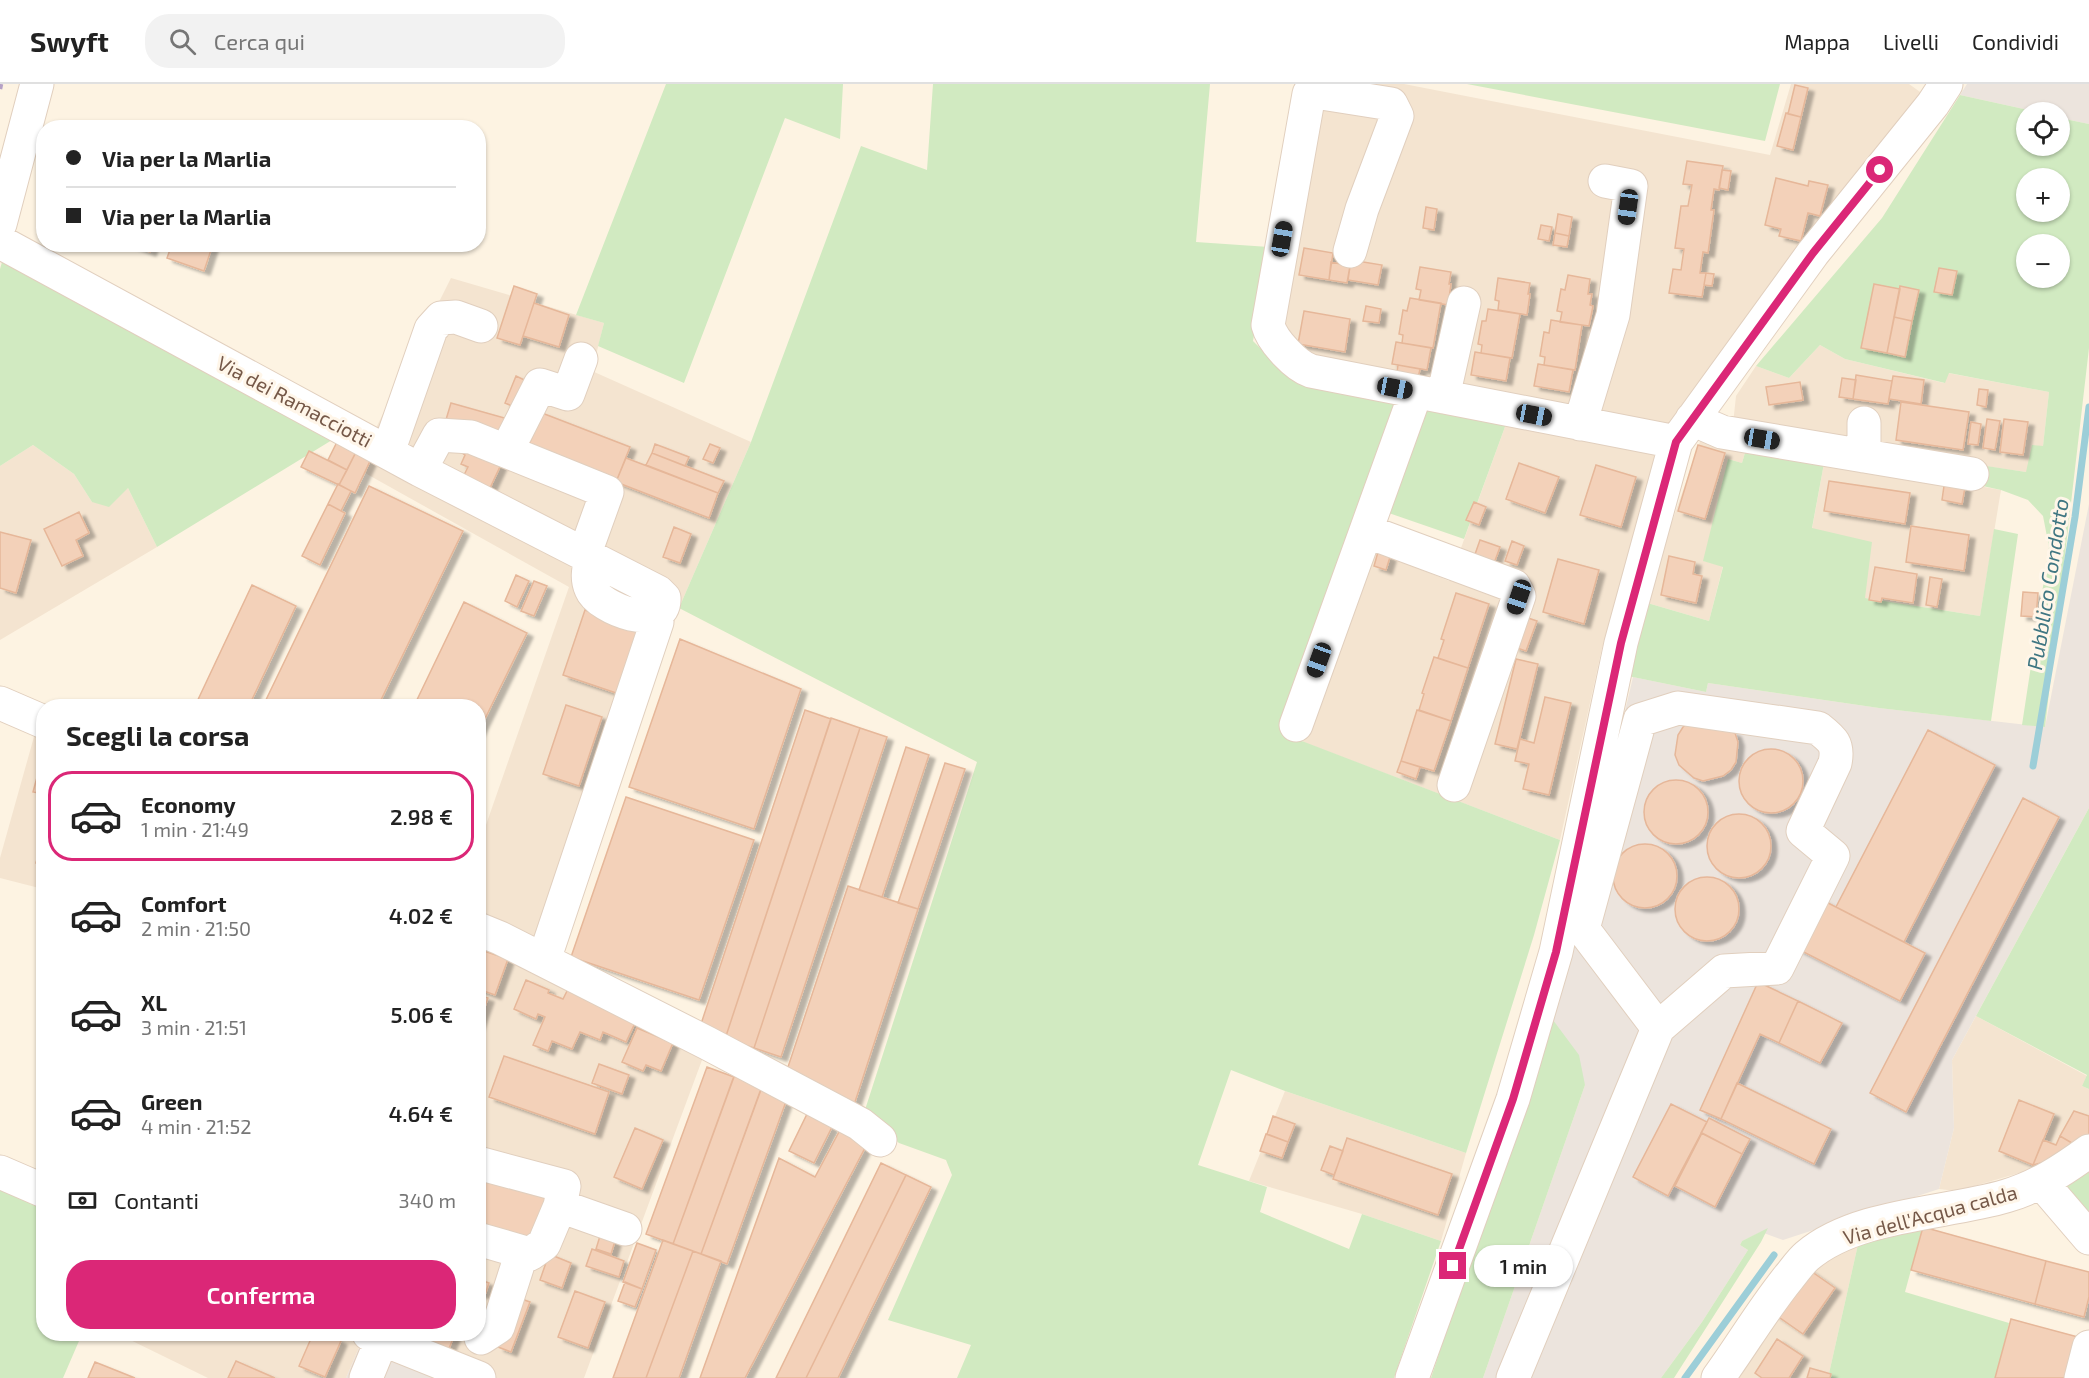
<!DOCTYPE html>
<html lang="it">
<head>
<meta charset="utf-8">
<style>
  :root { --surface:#fff; --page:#f2f2f2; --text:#222; --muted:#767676; --line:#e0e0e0; --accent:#db2777 }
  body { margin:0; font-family:"Exo 2",sans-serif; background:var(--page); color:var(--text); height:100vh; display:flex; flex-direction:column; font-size:22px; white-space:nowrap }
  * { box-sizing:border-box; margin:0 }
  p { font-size:20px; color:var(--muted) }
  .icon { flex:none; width:33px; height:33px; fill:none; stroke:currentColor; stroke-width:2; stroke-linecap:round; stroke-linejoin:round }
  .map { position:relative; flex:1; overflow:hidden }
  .details { position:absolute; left:36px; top:615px; width:450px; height:642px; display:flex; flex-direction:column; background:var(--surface); border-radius:24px; box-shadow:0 2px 4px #0004 }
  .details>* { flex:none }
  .top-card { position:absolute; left:36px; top:36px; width:450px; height:132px; border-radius:24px; box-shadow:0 2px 4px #0004; display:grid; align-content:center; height:132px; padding:0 30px; background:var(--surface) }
  .fabs { position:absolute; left:2016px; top:18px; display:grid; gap:12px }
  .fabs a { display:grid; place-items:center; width:54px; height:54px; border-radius:50%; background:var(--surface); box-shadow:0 2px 4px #0004; font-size:30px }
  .end { position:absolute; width:27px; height:27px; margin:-14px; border:8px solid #db2777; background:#fff; box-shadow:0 0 0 3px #fff }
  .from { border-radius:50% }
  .bubble { position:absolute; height:42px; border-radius:21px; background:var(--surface); box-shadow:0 2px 4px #0004; font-size:20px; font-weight:600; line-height:42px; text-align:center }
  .car { position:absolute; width:18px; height:36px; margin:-18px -9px; border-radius:8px; box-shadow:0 0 4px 2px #0007; background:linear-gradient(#222 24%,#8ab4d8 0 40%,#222 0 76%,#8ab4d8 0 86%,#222 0) }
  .top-card b { display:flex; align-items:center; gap:21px; height:57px; font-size:22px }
  .top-card b+b { border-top:2px solid var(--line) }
  .top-card i { width:15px; height:15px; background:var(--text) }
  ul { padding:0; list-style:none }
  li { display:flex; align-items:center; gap:18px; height:90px; margin:0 12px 9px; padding:0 18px; border:3px solid transparent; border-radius:24px }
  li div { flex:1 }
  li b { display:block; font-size:22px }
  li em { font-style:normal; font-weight:600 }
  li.current { border-color:var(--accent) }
  li>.icon { width:54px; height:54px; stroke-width:1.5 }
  h2 { padding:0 30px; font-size:27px; line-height:72px }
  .pay { display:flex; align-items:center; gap:15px; height:66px; padding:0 30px; font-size:22px }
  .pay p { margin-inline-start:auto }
  .cta { display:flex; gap:12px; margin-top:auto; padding:12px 30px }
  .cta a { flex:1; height:69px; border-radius:24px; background:var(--accent); color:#fff; font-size:24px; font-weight:600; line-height:69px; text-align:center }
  header { display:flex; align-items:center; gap:36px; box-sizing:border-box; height:84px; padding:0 30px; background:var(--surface); border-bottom:2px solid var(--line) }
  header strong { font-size:28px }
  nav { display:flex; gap:33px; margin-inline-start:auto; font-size:21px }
  .search { width:420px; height:54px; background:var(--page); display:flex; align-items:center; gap:15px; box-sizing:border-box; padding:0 21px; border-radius:24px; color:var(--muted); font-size:22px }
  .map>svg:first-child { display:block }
  .residential { fill:#f4e4d0 }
  .industrial { fill:#ece4dd }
  .green { fill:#d1eac1; fill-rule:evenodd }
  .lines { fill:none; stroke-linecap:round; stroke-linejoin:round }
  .stream { stroke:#9cced8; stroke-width:7 }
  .building { fill:#f3d1b9; stroke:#e6b799; stroke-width:1.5; filter:url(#shadow) }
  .minor-casing { stroke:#e1cfbe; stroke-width:35 }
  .minor { stroke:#fff; stroke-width:33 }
  .rail { stroke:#b5a1c6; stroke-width:4.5; stroke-dasharray:9 6; stroke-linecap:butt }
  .route { stroke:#db2777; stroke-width:8 }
  .labels { text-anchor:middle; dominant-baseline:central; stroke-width:6; stroke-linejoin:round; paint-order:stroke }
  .street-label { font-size:20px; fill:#755848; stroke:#fff6e9 }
  .water-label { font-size:21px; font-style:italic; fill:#3f7682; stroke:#fff6e9 }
</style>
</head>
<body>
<header>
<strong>Swyft</strong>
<div class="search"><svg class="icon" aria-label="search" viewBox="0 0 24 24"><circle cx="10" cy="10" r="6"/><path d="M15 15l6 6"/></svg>Cerca qui</div>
<nav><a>Mappa</a><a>Livelli</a><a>Condividi</a></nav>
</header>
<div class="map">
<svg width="2089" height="1294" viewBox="0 0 2089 1294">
  <defs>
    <filter id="shadow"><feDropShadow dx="6" dy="4" stdDeviation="1.5" flood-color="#0004"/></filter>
  </defs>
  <rect width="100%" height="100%" fill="#fdf3e2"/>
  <path class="residential" d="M1315 0H1404L1770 71 1791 0H1909L1923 10 1674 348 1299 281 1272 246Z
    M451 194 604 239 592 287 751 358 679 524 558 877 705 968 584 1294H445L361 1259 346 1294H208L118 1250H478L479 761 569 503 356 384Z
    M1820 261 1845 275 1944 299 1948 289 2049 308 2043 362 2026 388 1805 356 1733 340 1736 312 1756 282 1789 294Z
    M1506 340 1665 369 1602 564 1560 756 1303 658 1371 473 1376 467 1449 497Z
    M1703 349 1747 362 1742 379 1728 375 1704 477 1723 482 1709 537 1644 518Z
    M33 361 74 390 92 418 128 404 157 463 0 556V382Z
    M1825 374 2001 406 1980 532 1865 514 1812 445Z
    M37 642 44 645 43 805 0 794V774Z
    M1976 932 2087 992 2082 1002 2089 1005V1054L2040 1083 1957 1107 1939 1105 1954 1044 1952 976Z
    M1285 1007 1466 1069 1441 1157 1362 1130 1249 1097Z
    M1859 1156 1828 1294H1728L1813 1182Z"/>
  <path class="industrial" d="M1967 0H2089V40L2060 34V28H2037L1960 11Z
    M2089 420V724L1952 976 1954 1044 1939 1105 1783 1156 1761 1148 1742 1157 1740 1161 1748 1166 1702 1238 1661 1294H1483L1585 1001 1550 932 1565 883 1633 593 1706 608 1708 599 1879 624 2045 643Z
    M361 1259 445 1294H346Z"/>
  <path class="green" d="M666 0H843L840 55 785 34 684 299 598 262 604 239 576 231Z
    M933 0H1210L1196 158 1269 163 1253 257 1279 283 1398 312 1281 649 1560 756 1534 851 1466 1069 1285 1007 1231 986 1198 1081 1267 1103 1260 1128 1349 1165 1362 1130 1441 1157 1394 1294H957L971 1261 888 1236 952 1091 946 1076 899 1059 864 1029 977 678 679 524 751 358 861 62 927 86Z
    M1467 0H1780L1765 57Z
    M1960 11 2037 28H2026V62H2060V34L2089 40V264L2045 643 2022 641 2049 463 2043 432 2028 416 2001 406 1978 401 1980 381 2026 388 2032 361 2043 362 2049 308 1949 289 1945 299 1845 275 1820 261 1789 294 1756 282 1882 134ZM2026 94H2060V128H2026ZM2026 160H2060V194H2026Z
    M2 178H17L337 353 157 463 128 404 109 423 92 418 74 390 33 361 0 382V185Z
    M1427 322 1506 340 1464 455 1383 427Z
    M1747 362 1825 374 1812 444 1872 458 1865 514 1980 532 1994 445 2018 450 1991 637 1879 624 1708 599 1706 608 1623 591 1644 518 1709 537 1723 483 1703 477 1728 375 1742 379Z
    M2089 724V1005L2082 1002 2087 991 1976 932Z
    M1550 932 1579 971 1585 1001 1483 1294H1431Z
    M2089 1084V1135L2065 1101Z
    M0 1099 43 1118 44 1250H82L63 1294H0Z
    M1924 1138 1905 1208 2009 1239 1996 1294H1828L1859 1156Z
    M1768 1144 1761 1158 1674 1294H1661L1702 1238 1748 1166 1740 1161 1742 1157Z"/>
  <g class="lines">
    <path class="stream" d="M2033 682 2075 433 2089 323
      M1685 1294 1774 1171"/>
  </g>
  <path class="building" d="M1795 1 1808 4 1801 33 1788 30Z
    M1786 29 1801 33 1793 66 1777 62Z
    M1687 77 1723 82 1719 106 1714 105 1711 126H1714L1708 169 1703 168 1700 189H1706L1702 213 1669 209 1673 185 1681 186 1684 165 1675 164 1681 122H1688L1692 101 1683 100Z
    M1722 86 1731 87 1728 106 1719 104Z
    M1776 94 1808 102 1809 97 1828 101 1820 132 1808 129 1801 157 1779 152 1781 145 1765 141Z
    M1426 123 1437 125 1434 146 1423 144Z
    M1558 130 1572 133 1569 152 1555 149Z
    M1541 141 1552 143 1549 157 1538 155Z
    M1555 149 1569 152 1567 163 1553 161Z
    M129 160H153L150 168Z
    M172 160H213L204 187 167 174Z
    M1304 164 1333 169 1329 196 1299 191Z
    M1351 176 1382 181 1378 201 1348 196Z
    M1331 178 1350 182 1347 199 1329 196Z
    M1420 183 1451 188 1449 200H1451L1448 221 1419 216 1421 206 1416 205Z
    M1939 184 1957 187 1952 211 1934 208Z
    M1706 189 1714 190 1712 202 1704 201Z
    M1568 191 1590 195 1588 210H1592L1590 221 1593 222 1589 242 1560 238 1562 228 1557 227 1561 205 1565 206Z
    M1498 194 1530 199 1528 210H1530L1527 231 1498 226 1499 217 1495 216Z
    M1874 200 1900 205 1887 269 1861 264Z
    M514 202 537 210 520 261 497 254Z
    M1900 202 1919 206 1912 237 1894 233Z
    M1410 214 1441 219 1433 264 1402 259 1403 251 1399 250 1403 226 1407 227Z
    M534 219 569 231 559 263 523 252Z
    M1366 222 1381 225 1379 239 1363 237Z
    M1488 225 1520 230 1512 274 1481 269 1482 261 1478 260 1482 237H1486Z
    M1304 227 1350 235 1345 268 1298 260Z
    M1894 233 1912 237 1905 273 1887 269Z
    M1551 236 1582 241 1575 286 1544 281 1545 273 1540 272 1544 248 1549 249Z
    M1396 258 1431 264 1427 286 1392 280Z
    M1475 268 1510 274 1506 297 1471 291Z
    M1538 280 1573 286 1569 308 1534 302Z
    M1398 281 1420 285 1417 299 1396 296Z
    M1856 291 1892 297 1888 320 1853 315Z
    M516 292 531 299 519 325 505 319Z
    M1893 292 1924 296 1921 320 1889 315Z
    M1842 294 1856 296 1853 315 1839 313Z
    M1800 298 1803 316 1769 321 1766 303Z
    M1979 305 1988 306 1986 323 1977 321Z
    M1901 318 1969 328 1963 366 1896 356Z
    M451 319 508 335 502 356 445 339Z
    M542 329 630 363 616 398 528 363Z
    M1987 335 2000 337 1995 366 1983 364Z
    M2004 335 2028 338 2023 371 2000 368Z
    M1971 338 1981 340 1978 361 1968 360Z
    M337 358 356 368 347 386 328 376Z
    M467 358 504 374 490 404 463 393 468 383 461 380 465 371 462 369Z
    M655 360 689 373 685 382 652 369Z
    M710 360 720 364 713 379 703 375Z
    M1698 361 1725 369 1705 435 1678 427Z
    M309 367 347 386 339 401 301 383Z
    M356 368 371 375 355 409 339 401Z
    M652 369 724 397 718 409 646 381Z
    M626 374 718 409 709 434 616 398Z
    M1519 379 1559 393 1545 429 1506 415Z
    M1596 381 1636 393 1621 443 1580 431Z
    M1945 395 1966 398 1962 420 1942 416Z
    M1829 397 1910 409 1905 440 1824 427Z
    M338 400 351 407 341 427 328 420Z
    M369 402 463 447 378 622H263Z
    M1474 418 1486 423 1479 441 1466 436Z
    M328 420 345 429 320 481 302 472Z
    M79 428 89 449 76 456 83 472 62 482 44 445Z
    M1911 442 1969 451 1964 487 1906 478Z
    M674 443 691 450 680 479 663 473Z
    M0 448 31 456 16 509 0 504Z
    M1480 456 1500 463 1493 482 1473 476Z
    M1512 457 1524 462 1517 481 1505 477Z
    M1378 468 1390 473 1386 486 1374 482Z
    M1669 472 1695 478 1693 490 1702 492 1696 519 1661 511Z
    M1558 475 1599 486 1584 540 1543 528Z
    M1875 483 1917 490 1913 519 1882 514 1881 518 1869 516Z
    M516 491 529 497 517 523 505 517Z
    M1930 493 1942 495 1937 523 1926 521Z
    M534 497 547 502 534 532 521 527Z
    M252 501 296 522 249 622H195Z
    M2023 508 2038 509 2036 533 2021 532Z
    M1456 509 1489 520 1468 584 1438 574 1444 556 1441 555Z
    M464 518 527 549 478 649V622H414Z
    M585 526 653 549 631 614 563 591Z
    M1525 533 1537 537 1526 567 1514 563Z
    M680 555 801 605 754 745 629 703Z
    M1434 573 1468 584 1451 637 1419 626 1424 610 1422 609Z
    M1516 575 1538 580 1517 665 1495 660Z
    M1545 613 1571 619 1549 711 1523 705 1529 680 1515 677 1520 655 1534 659Z
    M566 621 602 633 579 702 543 690Z
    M805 626 831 635 725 955 699 946Z
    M1417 626 1451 637 1434 687 1401 677Z
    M831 634 860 644 754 964 725 955Z
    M1691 637 1735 649 1738 658 1736 678 1731 686 1723 692 1703 697 1694 694 1679 681 1675 671 1678 651 1683 643Z
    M860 644 887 653 781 973 754 964Z
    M1928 646 1995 681 1904 858 1836 823Z
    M906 663 929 671 882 813 859 806Z
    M1739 697a32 32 0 1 1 64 0a32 32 0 1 1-64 0Z
    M42 675 44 676V710L33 708Z
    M1401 677 1420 683 1416 695 1397 688Z
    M945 679 965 685 918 825 898 819Z
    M1644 728a32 32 0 1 1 64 0a32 32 0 1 1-64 0Z
    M626 713 754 756 699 916 571 873Z
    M2023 714 2059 733 1906 1028 1870 1009Z
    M1707 762a32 32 0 1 1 64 0a32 32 0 1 1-64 0Z
    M44 749V781L36 779Z
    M1613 792a32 32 0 1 1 64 0a32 32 0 1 1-64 0Z
    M1675 825a32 32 0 1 1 64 0a32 32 0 1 1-64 0Z
    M848 802 918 825 853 1024 785 992Z
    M1803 806 1925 869 1900 917 1778 855Z
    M478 865 508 875 495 911 478 905Z
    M526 896 549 906 548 909 563 915 568 905 635 939 626 958 603 948 600 956 580 948 572 965 552 957 548 967 533 961 545 933 538 930 536 935 514 925Z
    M1758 898 1798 917 1779 959 1760 950 1721 1035 1700 1026Z
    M478 911 488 914 478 942Z
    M1798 917 1842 939 1820 979 1779 959Z
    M637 944 673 959 661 987 646 981 643 987 622 978Z
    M504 972 609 1008 595 1050 489 1013Z
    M599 980 629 991 622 1010 592 999Z
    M707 983 734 993 673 1160 646 1150Z
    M734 992 762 1002 701 1170 673 1160Z
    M1737 999 1831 1045 1814 1080 1721 1035Z
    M762 1003 788 1012 727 1180 701 1170Z
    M2019 1016 2054 1030 2033 1081 1999 1067Z
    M1671 1020 1707 1038 1668 1112 1633 1093Z
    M2074 1027 2089 1032V1052L2077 1062 2060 1052Z
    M807 1030 832 1043 814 1079 789 1067Z
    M1273 1032 1295 1040 1288 1058 1267 1050Z
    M1709 1034 1750 1055 1742 1070 1701 1049Z
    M635 1044 663 1056 642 1105 614 1093Z
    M840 1046 867 1060 745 1294H700L779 1074 815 1093Z
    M1702 1049 1742 1070 1715 1123 1675 1102Z
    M1266 1050 1288 1058 1282 1074 1260 1067Z
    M2060 1052 2077 1062 2053 1076 2033 1081 2043 1056 2056 1061Z
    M1347 1054 1452 1090 1438 1131 1333 1095Z
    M1330 1062 1343 1067 1334 1091 1321 1086Z
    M881 1079 906 1091 806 1294H776Z
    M906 1091 931 1103 838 1294H806Z
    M478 1093 548 1115 534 1157 478 1139Z
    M1923 1143 2046 1177 2035 1220 1911 1186Z
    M600 1152 615 1157 611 1170 596 1165Z
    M663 1156 693 1167 646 1294H613Z
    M637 1159 656 1166 642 1205 623 1198Z
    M592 1165 624 1177 619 1193 586 1182Z
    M693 1167 721 1177 679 1294H646Z
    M549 1170 571 1179 562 1204 540 1196Z
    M2046 1177 2089 1188V1213L2084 1233 2035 1220Z
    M1805 1183 1835 1204 1803 1250 1773 1229Z
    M478 1195 489 1199 485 1211 478 1209Z
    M625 1198 642 1205 635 1223 618 1217Z
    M575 1207 605 1218 588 1264 558 1253Z
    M516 1213 530 1218 511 1268 498 1263Z
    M2011 1235 2078 1253 2067 1294H1995Z
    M313 1250H326L341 1257 325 1293 299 1282Z
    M401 1250H455L447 1269Z
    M1777 1255 1803 1272 1789 1294H1762L1755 1289Z
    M236 1277 275 1294H228Z
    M95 1278 135 1294H88Z
    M1810 1284 1831 1290 1830 1294H1807Z"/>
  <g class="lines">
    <g class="minor-casing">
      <path id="minor" d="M0 140 37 0
        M0 158 420 386 658 508 664 514C666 549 599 525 591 505 586 494 589 484 591 473
        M1350 167 1362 125 1397 32 1391 20 1315 8 1309 10 1268 241C1272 257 1296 282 1311 287L1676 358
        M1443 313 1464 219
        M1692 335 1722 348 1972 390
        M1864 339V372
        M1580 340 1613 231 1631 102 1605 97
        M507 366 540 301 568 310 581 275
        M388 368 431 245 441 234 456 233 481 242
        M420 386 439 351 471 353 607 408 585 469
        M1366 447 1514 502 1519 512 1454 701
        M0 619 44 638
        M1296 641 1416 308
        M478 845 500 854 707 959 860 1040 880 1056
        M544 876 657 538V530
        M478 1079 564 1102 560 1122 625 1145
        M0 1088 44 1107
        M2042 1099 2089 1154
        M478 1155 530 1170 544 1160 560 1122
        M369 1250 479 1294
        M481 1254 498 1243 522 1168
        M366 1294 382 1255
        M1412 1294 1513 1015 1556 868 1621 559 1676 358 1813 169 1933 20 1946 0
        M1513 1294 1658 944 1724 887 1777 884 1833 772 1803 747 1835 679C1839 660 1832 655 1818 644L1678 624 1640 636 1583 845 1658 944
        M1718 1294C1742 1261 1763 1225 1789 1193 1795 1186 1800 1178 1807 1172 1856 1130 1945 1130 2006 1112 2037 1103 2063 1086 2089 1067
        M2081 1294 2089 1263"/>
    </g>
    <use href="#minor" class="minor"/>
    <path class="rail" d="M0 5 1 0"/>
  </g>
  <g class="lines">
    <path class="route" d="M1453 1182 1513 1015 1556 868 1621 559 1676 358 1813 169 1880 86"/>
  </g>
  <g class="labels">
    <g class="street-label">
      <text transform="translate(295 317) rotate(28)">Via dei Ramacciotti</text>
      <text transform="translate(1930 1130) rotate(-15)">Via dell'Acqua calda</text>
    </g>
    <g class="water-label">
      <text transform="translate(2047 500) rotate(-81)">Pubblico Condotto</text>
    </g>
  </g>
</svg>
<div class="fabs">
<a><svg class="icon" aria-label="locate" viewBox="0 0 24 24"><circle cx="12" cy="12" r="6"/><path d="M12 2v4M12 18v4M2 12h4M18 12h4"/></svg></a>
<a>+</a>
<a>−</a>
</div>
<i class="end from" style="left:1880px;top:86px"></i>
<i class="end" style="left:1453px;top:1182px"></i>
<div class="bubble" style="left:1474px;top:1161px;width:99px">1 min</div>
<i class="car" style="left:1628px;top:123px;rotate:188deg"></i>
<i class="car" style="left:1282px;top:155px;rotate:10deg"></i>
<i class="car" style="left:1395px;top:304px;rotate:101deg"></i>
<i class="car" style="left:1534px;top:331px;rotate:101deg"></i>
<i class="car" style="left:1762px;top:355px;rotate:100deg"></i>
<i class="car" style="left:1519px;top:513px;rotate:199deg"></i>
<i class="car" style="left:1319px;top:576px;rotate:200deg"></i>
<div class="top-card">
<b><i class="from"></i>Via per la Marlia</b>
<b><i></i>Via per la Marlia</b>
</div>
<section class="details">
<h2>Scegli la corsa</h2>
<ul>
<li class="current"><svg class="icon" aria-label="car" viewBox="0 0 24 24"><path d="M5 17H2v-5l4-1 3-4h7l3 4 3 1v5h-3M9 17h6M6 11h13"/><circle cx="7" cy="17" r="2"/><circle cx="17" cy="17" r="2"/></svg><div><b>Economy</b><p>1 min · 21:49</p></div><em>2.98 €</em></li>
<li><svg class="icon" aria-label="car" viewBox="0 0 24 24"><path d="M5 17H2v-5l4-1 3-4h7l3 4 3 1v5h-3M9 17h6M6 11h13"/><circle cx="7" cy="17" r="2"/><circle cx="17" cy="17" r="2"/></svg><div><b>Comfort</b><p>2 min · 21:50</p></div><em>4.02 €</em></li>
<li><svg class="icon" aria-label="car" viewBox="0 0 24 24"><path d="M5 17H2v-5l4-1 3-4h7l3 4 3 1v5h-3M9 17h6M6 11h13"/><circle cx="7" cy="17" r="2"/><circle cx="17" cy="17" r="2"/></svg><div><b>XL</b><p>3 min · 21:51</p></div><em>5.06 €</em></li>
<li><svg class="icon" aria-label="car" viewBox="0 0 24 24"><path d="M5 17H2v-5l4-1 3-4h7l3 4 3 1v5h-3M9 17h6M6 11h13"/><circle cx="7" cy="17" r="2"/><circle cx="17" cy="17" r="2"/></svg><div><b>Green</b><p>4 min · 21:52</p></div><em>4.64 €</em></li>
</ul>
<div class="pay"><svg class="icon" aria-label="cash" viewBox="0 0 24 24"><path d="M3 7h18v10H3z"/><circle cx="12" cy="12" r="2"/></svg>Contanti<p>340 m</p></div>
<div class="cta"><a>Conferma</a></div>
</section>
</div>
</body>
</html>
